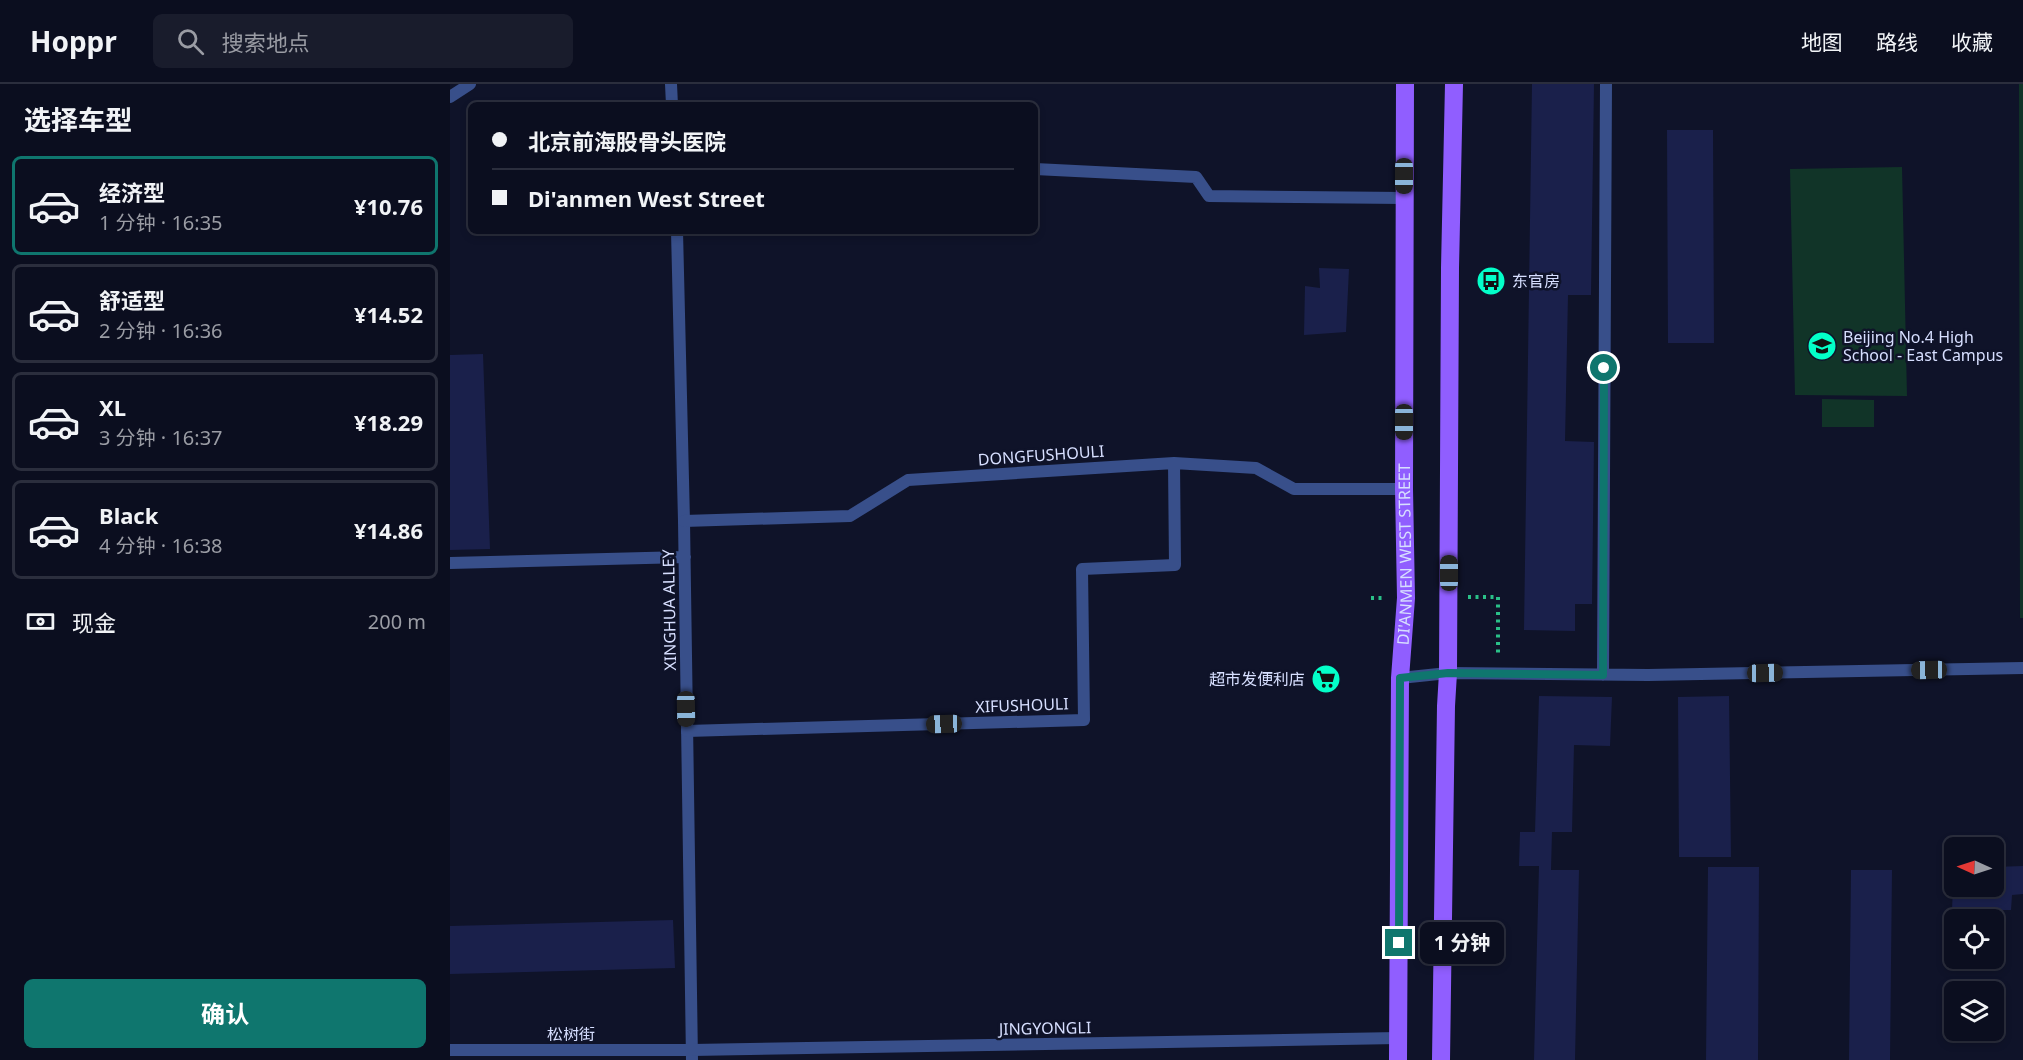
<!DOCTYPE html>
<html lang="zh">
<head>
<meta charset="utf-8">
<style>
  :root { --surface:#0b0e1f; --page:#191c2c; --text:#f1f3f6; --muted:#9a9ca4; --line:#2b2e3d; --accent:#0f766e }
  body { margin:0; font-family:"Noto Sans","Noto Sans SC",sans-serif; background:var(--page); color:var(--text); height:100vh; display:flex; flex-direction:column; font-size:22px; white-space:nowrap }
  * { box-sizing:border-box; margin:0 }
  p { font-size:20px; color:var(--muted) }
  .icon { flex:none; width:33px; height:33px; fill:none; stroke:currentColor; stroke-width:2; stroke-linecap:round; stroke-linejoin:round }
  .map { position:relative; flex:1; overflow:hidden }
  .panel { display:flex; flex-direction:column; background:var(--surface); width:450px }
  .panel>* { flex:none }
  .banner { position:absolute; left:18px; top:18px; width:570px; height:132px; border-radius:9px; box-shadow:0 3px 9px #0003,0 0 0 2px var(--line); display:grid; align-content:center; height:132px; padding:0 24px; background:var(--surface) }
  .needle { width:39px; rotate:273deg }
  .tools { position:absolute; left:1494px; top:753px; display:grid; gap:12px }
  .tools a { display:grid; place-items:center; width:60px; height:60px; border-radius:9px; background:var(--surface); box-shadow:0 3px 9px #0003,0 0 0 2px var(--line); font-size:30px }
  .end { position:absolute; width:27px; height:27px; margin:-14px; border:8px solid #0f766e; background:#fff; box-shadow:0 0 0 3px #fff }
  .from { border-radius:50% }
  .bubble { position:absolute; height:42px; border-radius:9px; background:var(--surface); box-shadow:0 3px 9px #0003,0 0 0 2px var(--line); font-size:20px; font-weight:700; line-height:42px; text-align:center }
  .car { position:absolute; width:18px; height:36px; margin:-18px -9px; border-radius:8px; box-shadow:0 0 4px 2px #0007; background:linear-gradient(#222 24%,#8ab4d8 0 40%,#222 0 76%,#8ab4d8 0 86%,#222 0) }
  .banner b { display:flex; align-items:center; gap:21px; height:57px; font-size:22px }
  .banner b+b { border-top:2px solid var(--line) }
  .banner i { width:15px; height:15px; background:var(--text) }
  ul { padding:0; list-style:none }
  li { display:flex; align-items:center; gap:18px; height:99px; margin:0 12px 9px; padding:0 12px; border:3px solid var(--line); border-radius:9px }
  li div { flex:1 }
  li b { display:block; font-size:22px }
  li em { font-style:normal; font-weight:700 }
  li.active { border-color:var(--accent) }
  li>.icon { width:54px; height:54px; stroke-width:1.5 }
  h2 { padding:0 24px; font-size:27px; line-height:72px }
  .pay { display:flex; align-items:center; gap:15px; height:66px; padding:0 24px; font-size:22px }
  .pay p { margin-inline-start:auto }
  .primary-button { display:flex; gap:12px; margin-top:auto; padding:12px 24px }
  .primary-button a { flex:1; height:69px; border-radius:9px; background:var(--accent); color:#fff; font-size:24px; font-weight:700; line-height:69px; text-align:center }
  header { display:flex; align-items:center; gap:36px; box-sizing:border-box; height:84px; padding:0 30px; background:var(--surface); border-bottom:2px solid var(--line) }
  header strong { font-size:28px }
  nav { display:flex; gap:33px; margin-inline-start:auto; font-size:21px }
  .search { width:420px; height:54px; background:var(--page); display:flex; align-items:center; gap:15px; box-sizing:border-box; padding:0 21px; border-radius:9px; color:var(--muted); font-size:22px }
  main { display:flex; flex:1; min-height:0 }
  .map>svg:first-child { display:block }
  .green { fill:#113428 }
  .building { fill:#1a204b }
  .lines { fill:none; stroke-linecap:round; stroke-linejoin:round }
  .path { stroke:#2ac088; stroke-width:4; stroke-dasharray:3 4.5; stroke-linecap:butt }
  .service { stroke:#384f8a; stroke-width:12 }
  .minor { stroke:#384f8a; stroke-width:12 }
  .primary { stroke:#905eff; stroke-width:18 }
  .route { stroke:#0f766e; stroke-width:8 }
  .labels { text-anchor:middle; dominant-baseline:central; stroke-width:5; stroke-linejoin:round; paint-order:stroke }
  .poi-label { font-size:16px; fill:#d7dfff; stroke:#0f1329; text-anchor:start }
  .street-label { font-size:16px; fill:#d7dfff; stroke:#0f1329 }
</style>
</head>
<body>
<header>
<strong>Hoppr</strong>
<div class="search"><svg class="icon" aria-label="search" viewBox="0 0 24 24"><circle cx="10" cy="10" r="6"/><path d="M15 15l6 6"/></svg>搜索地点</div>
<nav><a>地图</a><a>路线</a><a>收藏</a></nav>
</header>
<main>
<section class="panel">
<h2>选择车型</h2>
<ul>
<li class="active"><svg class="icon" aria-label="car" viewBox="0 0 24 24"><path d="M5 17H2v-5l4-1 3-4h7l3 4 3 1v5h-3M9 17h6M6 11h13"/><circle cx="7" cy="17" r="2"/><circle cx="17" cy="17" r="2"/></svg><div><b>经济型</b><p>1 分钟 · 16:35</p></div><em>¥10.76</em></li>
<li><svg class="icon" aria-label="car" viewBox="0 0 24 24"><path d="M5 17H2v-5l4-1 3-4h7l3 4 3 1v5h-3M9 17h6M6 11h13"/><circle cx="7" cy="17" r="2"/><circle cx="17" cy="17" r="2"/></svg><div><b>舒适型</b><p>2 分钟 · 16:36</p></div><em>¥14.52</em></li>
<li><svg class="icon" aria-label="car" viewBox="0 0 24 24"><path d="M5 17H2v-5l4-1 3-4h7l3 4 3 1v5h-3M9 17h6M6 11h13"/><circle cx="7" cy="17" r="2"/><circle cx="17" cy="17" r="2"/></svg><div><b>XL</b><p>3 分钟 · 16:37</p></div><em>¥18.29</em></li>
<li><svg class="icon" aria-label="car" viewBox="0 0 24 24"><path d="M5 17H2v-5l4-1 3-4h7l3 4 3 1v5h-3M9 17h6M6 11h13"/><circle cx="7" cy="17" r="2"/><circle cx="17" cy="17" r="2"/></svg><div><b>Black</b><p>4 分钟 · 16:38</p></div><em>¥14.86</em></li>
</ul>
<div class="pay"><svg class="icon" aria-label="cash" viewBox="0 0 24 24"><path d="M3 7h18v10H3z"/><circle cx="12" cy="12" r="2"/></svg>现金<p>200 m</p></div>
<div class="primary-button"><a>确认</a></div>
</section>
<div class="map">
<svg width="1573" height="976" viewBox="0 0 1573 976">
  <rect width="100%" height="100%" fill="#0f1329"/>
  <path class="green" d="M1569 0H1573V534H1570Z
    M1452 83 1457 312 1345 311 1340 85Z
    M1372 315 1424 316V343H1372Z"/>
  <path class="building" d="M1082 0H1144L1141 211H1118L1115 357 1144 358 1142 520H1125V547L1074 546Z
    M1217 46H1263L1264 259H1218Z
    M869 184 899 185 896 248 854 251 855 202 870 204Z
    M33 270 40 465 0 466V271Z
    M1089 612 1162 613 1160 662 1124 661 1122 748H1102L1101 786H1129L1125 976H1084L1089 782H1069L1070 748H1085Z
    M1279 612 1281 773H1229L1228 613Z
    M1573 782V810L1562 811 1561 826H1502L1503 802H1544V783Z
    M1258 783H1309L1308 976H1256Z
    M1401 786H1442L1440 976H1399Z
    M223 836 225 884 0 890V842Z"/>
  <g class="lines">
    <path class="path" d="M1018 513H1048V572
      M921 514H936"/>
    <path class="service" d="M221 0 222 21
      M0 13 20 0
      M585 85 746 93 759 112 954 114
      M227 147 234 437 242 976
      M0 479 235 473"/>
    <path class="minor" d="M234 437 400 432 458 396 724 379 806 384 844 405H954
      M1153 591 1156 0
      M950 594 998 589 1198 591 1573 584
      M237 647 634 636 632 485 725 481 724 379
      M0 966H242L948 954"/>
    <g class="primary">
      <path id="s1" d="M948 976 950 594 956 514 954 405 955 0"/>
      <path d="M991 976 996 622 998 589 1000 184 1004 0"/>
    </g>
  </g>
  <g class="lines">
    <path class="route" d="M949 859 950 594 998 589 1153 591 1154 284"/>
  </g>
  <defs>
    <g id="bus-disc" transform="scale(1.5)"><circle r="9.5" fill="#03ffc9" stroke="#0f1329"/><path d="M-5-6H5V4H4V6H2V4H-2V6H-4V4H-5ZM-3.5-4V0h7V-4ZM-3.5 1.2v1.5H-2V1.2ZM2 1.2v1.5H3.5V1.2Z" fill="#111"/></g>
    <g id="school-disc" transform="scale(1.5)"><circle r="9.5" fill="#03ffc9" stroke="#0f1329"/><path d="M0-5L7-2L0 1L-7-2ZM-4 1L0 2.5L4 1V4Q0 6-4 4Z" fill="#111"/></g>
    <g id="supermarket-disc" transform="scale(1.5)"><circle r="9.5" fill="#03ffc9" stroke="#0f1329"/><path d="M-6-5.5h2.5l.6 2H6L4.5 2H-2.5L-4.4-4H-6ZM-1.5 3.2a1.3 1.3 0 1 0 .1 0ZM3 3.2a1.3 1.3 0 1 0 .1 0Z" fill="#111"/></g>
  </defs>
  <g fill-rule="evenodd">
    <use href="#bus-disc" x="1041" y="197"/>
    <use href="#school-disc" x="1372" y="262"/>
    <use href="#supermarket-disc" x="876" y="595"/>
  </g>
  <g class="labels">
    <g class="poi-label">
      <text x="1062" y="197">东官房</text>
      <text x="1393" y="253">Beijing No.4 High<tspan x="1393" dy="18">School - East Campus</tspan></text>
      <text x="855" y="595" text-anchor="end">超市发便利店</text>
    </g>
    <g class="street-label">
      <text transform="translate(591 371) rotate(-4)">DONGFUSHOULI</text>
      <text stroke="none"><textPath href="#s1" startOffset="506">DI'ANMEN WEST STREET</textPath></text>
      <text transform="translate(219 526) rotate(-91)">XINGHUA ALLEY</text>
      <text transform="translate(572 621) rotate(-2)">XIFUSHOULI</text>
      <text transform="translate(595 944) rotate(-1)">JINGYONGLI</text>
      <text x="121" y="950">松树街</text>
    </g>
  </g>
</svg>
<div class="tools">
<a><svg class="needle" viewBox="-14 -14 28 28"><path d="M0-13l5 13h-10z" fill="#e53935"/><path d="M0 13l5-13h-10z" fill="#9a9ca4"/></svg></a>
<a><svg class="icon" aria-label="locate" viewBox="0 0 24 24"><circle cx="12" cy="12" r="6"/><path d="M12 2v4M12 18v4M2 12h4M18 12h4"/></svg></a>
<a><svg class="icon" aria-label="layers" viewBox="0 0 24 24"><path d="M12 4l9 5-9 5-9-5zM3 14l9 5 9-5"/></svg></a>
</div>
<i class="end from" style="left:1154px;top:284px"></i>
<i class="end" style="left:949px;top:859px"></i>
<div class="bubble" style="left:970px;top:838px;width:84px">1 分钟</div>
<i class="car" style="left:954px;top:92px;rotate:180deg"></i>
<i class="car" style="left:954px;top:338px;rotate:180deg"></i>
<i class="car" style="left:999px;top:489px;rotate:0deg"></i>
<i class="car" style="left:1479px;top:586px;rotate:269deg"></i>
<i class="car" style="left:1315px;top:589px;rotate:89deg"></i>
<i class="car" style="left:236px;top:625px;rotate:179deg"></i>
<i class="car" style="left:494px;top:640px;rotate:268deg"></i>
<div class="banner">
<b><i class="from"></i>北京前海股骨头医院</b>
<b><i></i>Di'anmen West Street</b>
</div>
</div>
</main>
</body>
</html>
